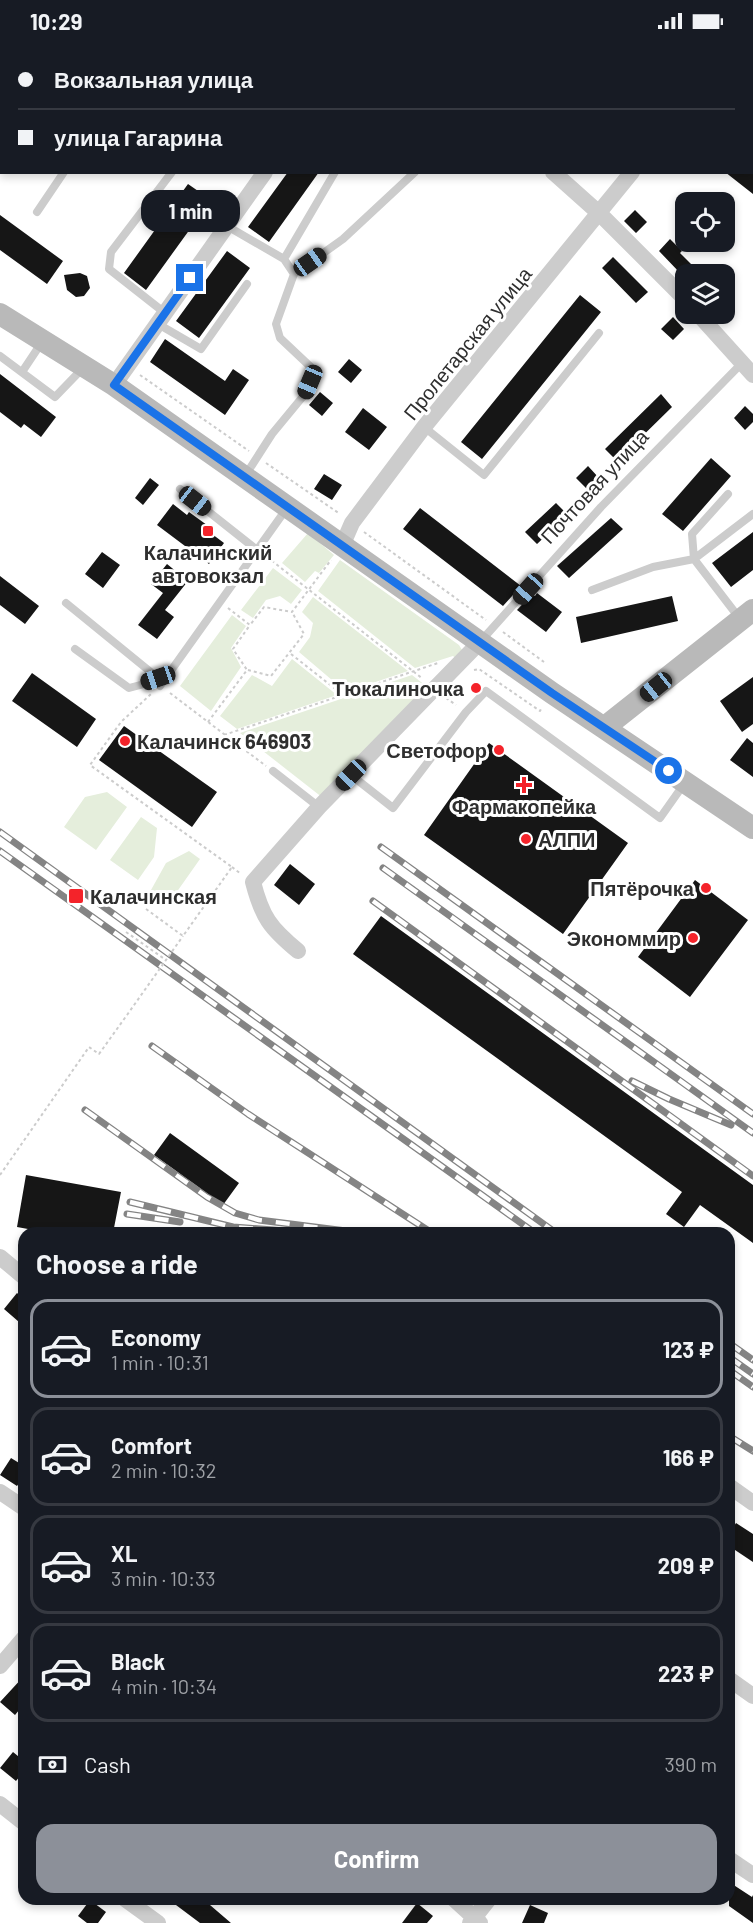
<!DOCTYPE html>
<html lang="en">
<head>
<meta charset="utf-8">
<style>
  :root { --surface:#171b24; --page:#20242c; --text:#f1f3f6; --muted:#9ea1a6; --line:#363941; --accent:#8c9099 }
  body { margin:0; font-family:Barlow,sans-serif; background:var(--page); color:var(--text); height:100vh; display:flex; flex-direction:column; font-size:22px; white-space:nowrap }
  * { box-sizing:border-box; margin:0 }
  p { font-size:20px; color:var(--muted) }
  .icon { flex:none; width:33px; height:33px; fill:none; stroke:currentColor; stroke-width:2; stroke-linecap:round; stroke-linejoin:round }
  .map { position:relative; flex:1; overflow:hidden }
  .drawer { position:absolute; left:18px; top:1185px; width:717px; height:678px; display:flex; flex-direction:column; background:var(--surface); border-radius:18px; box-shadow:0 3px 9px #0003 }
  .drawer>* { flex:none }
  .banner { position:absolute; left:0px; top:0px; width:753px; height:132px; box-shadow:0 3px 9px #0003; display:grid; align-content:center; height:132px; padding:0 18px; background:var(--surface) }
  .buttons { position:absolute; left:675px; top:150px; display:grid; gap:12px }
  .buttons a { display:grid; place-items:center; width:60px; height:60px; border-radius:12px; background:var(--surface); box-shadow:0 3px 9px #0003; font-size:30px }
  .end { position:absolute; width:27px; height:27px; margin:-14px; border:8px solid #1a73e8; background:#fff; box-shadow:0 0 0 3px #fff }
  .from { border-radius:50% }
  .bubble { position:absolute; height:42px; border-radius:18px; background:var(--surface); box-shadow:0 3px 9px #0003; font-size:20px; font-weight:700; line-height:42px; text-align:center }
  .car { position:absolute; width:18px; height:36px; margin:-18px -9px; border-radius:8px; box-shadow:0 0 4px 2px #0007; background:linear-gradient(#222 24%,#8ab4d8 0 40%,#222 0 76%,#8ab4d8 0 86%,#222 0) }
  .banner b { display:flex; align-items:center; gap:21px; height:57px; font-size:22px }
  .banner b+b { border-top:2px solid var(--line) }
  .banner i { width:15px; height:15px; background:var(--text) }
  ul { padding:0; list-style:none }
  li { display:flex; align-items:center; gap:18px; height:99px; margin:0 12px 9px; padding:0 6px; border:3px solid var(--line); border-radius:18px }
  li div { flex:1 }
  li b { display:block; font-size:22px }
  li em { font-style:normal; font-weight:700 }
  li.current { border-color:var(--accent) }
  li>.icon { width:54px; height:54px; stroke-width:1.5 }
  h2 { padding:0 18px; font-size:27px; line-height:72px }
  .pay { display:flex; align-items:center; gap:15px; height:66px; padding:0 18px; font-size:22px }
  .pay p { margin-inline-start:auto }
  .button { display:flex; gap:12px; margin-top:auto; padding:12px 18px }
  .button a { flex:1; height:69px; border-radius:18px; background:var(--accent); color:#fff; font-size:24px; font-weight:700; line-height:69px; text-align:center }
  .status { display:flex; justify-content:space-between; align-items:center; height:42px; padding:0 30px; background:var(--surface); direction:ltr }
  .status svg { height:16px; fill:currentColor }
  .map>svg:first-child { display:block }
  .green { fill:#e5eedc }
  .building { fill:#161616 }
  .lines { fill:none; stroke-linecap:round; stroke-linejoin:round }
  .path { stroke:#ccc; stroke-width:2; stroke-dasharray:3 3; stroke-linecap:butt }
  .lane { stroke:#ccc; stroke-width:8 }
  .street { stroke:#ccc; stroke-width:16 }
  .secondary { stroke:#b9b9b9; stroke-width:22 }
  .rail-casing { stroke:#848484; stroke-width:7 }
  .rail { stroke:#fff; stroke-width:4.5; stroke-dasharray:14; stroke-linecap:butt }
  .path-bridge { stroke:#ccc; stroke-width:2; stroke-dasharray:3 3; stroke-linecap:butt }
  .route { stroke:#1a73e8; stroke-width:8 }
  .poi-dot { fill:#f4232a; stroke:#fff; stroke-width:2 }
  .labels { text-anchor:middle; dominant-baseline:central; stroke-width:6; stroke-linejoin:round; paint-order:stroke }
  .street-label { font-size:20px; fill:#2f2f2f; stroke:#fff }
  .poi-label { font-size:20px; font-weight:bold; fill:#2f2f2f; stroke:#fff; text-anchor:end }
</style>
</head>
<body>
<div class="status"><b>10:29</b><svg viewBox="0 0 49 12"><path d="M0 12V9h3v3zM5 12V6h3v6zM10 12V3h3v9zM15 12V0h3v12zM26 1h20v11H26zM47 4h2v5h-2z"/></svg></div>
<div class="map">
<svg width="753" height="1881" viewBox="0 0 753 1881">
  <rect width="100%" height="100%" fill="#fff"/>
  <path class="green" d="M308 491 334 513 319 531 315 529 305 540 282 521Z
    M340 518 459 603 462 608 458 618 453 614 415 626 318 549Z
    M273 526 302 548 291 562 280 554 266 558 253 576 241 568Z
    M313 555 408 629 346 650 299 610 310 595 313 581 302 570Z
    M232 573 246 584 231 606 241 625 211 669 180 644Z
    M292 617 337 653 237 687 220 674 252 633 272 644Z
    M412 633 430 647 323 756 240 691Z
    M107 750 127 765 96 808 64 785 85 755Z
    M141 775 157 786 154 815 138 838 110 818Z
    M189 809 200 817 169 861 151 848 166 821Z"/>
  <path class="building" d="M288 130H319L269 200 248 185Z
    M725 130H753V152Z
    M188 142 211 158 146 248 124 231Z
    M635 168 647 180 636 191 624 179Z
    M0 173 63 219 47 242 0 208Z
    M670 197 682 209 680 211 701 232H681L659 209Z
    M227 209 250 226 199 296 176 279Z
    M613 215 648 250 636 261 602 226Z
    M80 231 87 234 90 246 84 254 76 255 67 248 64 233Z
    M580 253 601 270 482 417 461 400Z
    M673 275 684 287 673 298 661 287Z
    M165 297 225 339 233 327 249 338 225 373 150 320Z
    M349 317 362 328 351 341 338 330Z
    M0 332 56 375 41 395 24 382 21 386 0 370Z
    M320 350 333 361 322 374 309 363Z
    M661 352 672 365 617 419 605 407Z
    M745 364 753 372V380L745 388 734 376Z
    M363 366 387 385 369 408 345 390Z
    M711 416 731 434 683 489 662 472Z
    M588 424 599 436 588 448 576 436Z
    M324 432 342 443 332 458 314 447Z
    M150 436 159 443 143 463 135 456Z
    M556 461 568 473 537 502 525 490Z
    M173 462 187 473 189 470 211 486 208 489 224 501 209 522 157 483Z
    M420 466 521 544 503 564 403 487Z
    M611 476 623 487 569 536 557 524Z
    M753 490V528L731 545 712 521Z
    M102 510 120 523 103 546 85 532Z
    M167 522 188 539 165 568 174 575 157 597 138 583 163 551 151 542Z
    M0 534 39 564 25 582 0 563Z
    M537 551 562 570 546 590 517 568 532 552 535 554Z
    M672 554 678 579 581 601 576 575Z
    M32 631 96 677 77 705 12 659Z
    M753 635V682L742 690 720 659Z
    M124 684 217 750 192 785 99 718Z
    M747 696 753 701V735L730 718Z
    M489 701 628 801 563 892 424 793Z
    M290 822 315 842 299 863 274 843Z
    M695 838 748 878 690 955 638 915Z
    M381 874 753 1143V1201L700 1163 684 1185 666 1172 682 1150 353 912Z
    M170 1091 239 1141 223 1163 154 1113Z
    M26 1133 121 1150 113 1191H50L17 1185Z
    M17 1251 24 1257V1274L19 1280 4 1267Z
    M11 1416 24 1424V1434L17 1444 0 1433Z
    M736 1481 753 1492V1520L729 1504V1492Z
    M24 1634V1662L15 1673 0 1660Z
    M13 1710 24 1719V1729L16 1739 0 1726Z
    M729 1840 752 1855 753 1853V1881L729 1864Z
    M168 1857H203L231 1881H200Z
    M90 1858 106 1870 98 1881H87L78 1874Z
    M417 1861 433 1874 427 1881H402Z
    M530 1863 548 1871 544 1881H522Z"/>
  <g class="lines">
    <path class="path" d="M140 333 249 409
      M266 421 340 472
      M364 490 486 578
      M267 515 423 637
      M228 566 250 583 264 565 292 570 331 518
      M503 590 544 620
      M291 612 343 653
      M248 628 271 634 304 592 292 570
      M474 628 479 627 540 669 541 667
      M170 651 266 724
      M446 656 456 663
      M208 680 247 628 233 607 250 583
      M224 693 438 621
      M232 825 241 832
      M146 867 183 894 232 825 90 723 121 680 151 652
      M126 890 166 918
      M0 1133 89 1005 99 1012 127 973"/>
    <path class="lane" d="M150 2V0
      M250 2 251 0
      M321 2 322 0
      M37 170 64 130
      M227 184 284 217 294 232 276 282 280 296 315 329 305 352 272 392 245 434
      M284 217 335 130
      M294 232 343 197 415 130
      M165 271 109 227 111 210 172 130
      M158 282 201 307 247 242
      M0 314 55 355 83 326
      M22 330 42 300
      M424 385 484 433 599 291
      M180 447 257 508
      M592 548 653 525 694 517 692 492 728 452
      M66 561 158 636
      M740 577 694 517 753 472
      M480 600 601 465 742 321
      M75 607 129 646 159 638
      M160 644 287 466
      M273 729 319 765
      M351 733 393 766 466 670 486 649 660 776 684 742"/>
    <path class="street" d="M393 0 395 2
      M358 2 359 0
      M729 2 731 0
      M553 130 600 172 686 258
      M698 272 753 333
      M114 343 265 130
      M342 504 352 481 424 385 632 130
      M298 909C270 886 262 875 253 840L319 765 480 600
      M0 1215 24 1235
      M729 1444 753 1461
      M0 1450 24 1466
      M0 1624 24 1596
      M729 1637 753 1654
      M0 1762 24 1781
      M729 1817 753 1833
      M125 1857 158 1881
      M454 1857 480 1881
      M470 1881 489 1857"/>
    <path class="secondary" d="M642 0 644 2
      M752 78 753 79
      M0 272 114 343 552 651 753 786
      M605 685 753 568"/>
    <g class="rail-casing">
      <path id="rail" d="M0 790 556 1191
        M381 805 753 1072
        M0 809 535 1191
        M383 826 753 1091
        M373 859 753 1134
        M152 1004 248 1072 432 1191
        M632 1039 669 1057 731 1083
        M85 1068 207 1155 235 1171 259 1178 362 1191
        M130 1160 233 1185 286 1189
        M127 1172 180 1180
        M729 1301 753 1318
        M729 1315 753 1332
        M729 1328 753 1345
        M729 1394 753 1409"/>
    </g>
    <use href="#rail" class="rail"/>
    <path class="path-bridge" d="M127 973 183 894"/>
  </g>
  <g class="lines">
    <path class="route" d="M190 236 114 343 552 651 669 729"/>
  </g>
  <g class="poi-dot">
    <rect x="202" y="483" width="12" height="12" rx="3"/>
    <circle cx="476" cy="646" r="6"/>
    <circle cx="125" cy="699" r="6"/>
    <circle cx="499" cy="708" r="6"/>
    <path d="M521 734h6v6h6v6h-6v6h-6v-6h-6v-6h6z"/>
    <circle cx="526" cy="797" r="6"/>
    <circle cx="706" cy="846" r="6"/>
    <rect x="68" y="846" width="16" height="16" rx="3"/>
    <circle cx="693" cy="896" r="6"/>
  </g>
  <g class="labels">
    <g class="street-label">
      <text transform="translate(467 301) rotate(-51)">Пролетарская улица</text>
      <text transform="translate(594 444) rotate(-47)">Почтовая улица</text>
    </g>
    <g class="poi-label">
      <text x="208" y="510" text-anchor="middle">Калачинский<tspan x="208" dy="23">автовокзал</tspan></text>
      <text x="464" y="646">Тюкалиночка</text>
      <text x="137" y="699" text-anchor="start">Калачинск 646903</text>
      <text x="487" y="708">Светофор</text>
      <text x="524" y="764" text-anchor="middle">Фармакопейка</text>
      <text x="538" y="797" text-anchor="start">АЛПИ</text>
      <text x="694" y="846">Пятёрочка</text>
      <text x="90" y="854" text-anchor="start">Калачинская</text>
      <text x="681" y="896">Экономмир</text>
    </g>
  </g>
</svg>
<div class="buttons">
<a><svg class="icon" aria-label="locate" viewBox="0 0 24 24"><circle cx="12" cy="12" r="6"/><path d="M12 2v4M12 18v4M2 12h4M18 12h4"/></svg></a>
<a><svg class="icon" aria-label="layers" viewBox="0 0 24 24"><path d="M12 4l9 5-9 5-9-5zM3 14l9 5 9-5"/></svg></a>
</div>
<i class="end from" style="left:669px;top:729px"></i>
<i class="end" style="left:190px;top:236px"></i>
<div class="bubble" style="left:141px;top:148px;width:99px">1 min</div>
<i class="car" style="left:310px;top:220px;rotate:55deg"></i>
<i class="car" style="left:310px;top:340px;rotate:203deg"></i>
<i class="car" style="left:195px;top:459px;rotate:128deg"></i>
<i class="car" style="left:528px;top:547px;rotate:222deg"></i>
<i class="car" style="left:158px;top:636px;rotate:251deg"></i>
<i class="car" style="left:656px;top:645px;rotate:231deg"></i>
<i class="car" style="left:351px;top:733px;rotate:224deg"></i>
<div class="banner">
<b><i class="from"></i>Вокзальная улица</b>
<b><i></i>улица Гагарина</b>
</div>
<section class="drawer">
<h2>Choose a ride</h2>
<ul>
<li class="current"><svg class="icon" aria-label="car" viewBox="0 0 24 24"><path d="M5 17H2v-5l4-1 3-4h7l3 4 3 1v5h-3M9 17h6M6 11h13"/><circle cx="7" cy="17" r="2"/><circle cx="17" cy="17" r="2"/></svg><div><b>Economy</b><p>1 min · 10:31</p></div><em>123 ₽</em></li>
<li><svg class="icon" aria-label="car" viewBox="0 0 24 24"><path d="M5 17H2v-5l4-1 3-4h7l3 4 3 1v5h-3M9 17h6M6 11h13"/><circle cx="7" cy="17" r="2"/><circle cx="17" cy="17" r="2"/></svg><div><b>Comfort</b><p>2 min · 10:32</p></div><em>166 ₽</em></li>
<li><svg class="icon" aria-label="car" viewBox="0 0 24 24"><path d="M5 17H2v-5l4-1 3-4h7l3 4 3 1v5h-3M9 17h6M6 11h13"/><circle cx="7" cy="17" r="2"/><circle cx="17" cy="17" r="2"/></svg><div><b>XL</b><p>3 min · 10:33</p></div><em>209 ₽</em></li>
<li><svg class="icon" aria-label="car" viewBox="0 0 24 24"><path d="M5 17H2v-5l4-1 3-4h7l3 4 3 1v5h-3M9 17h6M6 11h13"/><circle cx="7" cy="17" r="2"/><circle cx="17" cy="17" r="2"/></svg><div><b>Black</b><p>4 min · 10:34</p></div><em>223 ₽</em></li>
</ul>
<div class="pay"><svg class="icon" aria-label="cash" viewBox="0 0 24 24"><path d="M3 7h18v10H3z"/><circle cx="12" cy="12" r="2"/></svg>Cash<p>390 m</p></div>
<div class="button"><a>Confirm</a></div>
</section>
</div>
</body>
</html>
